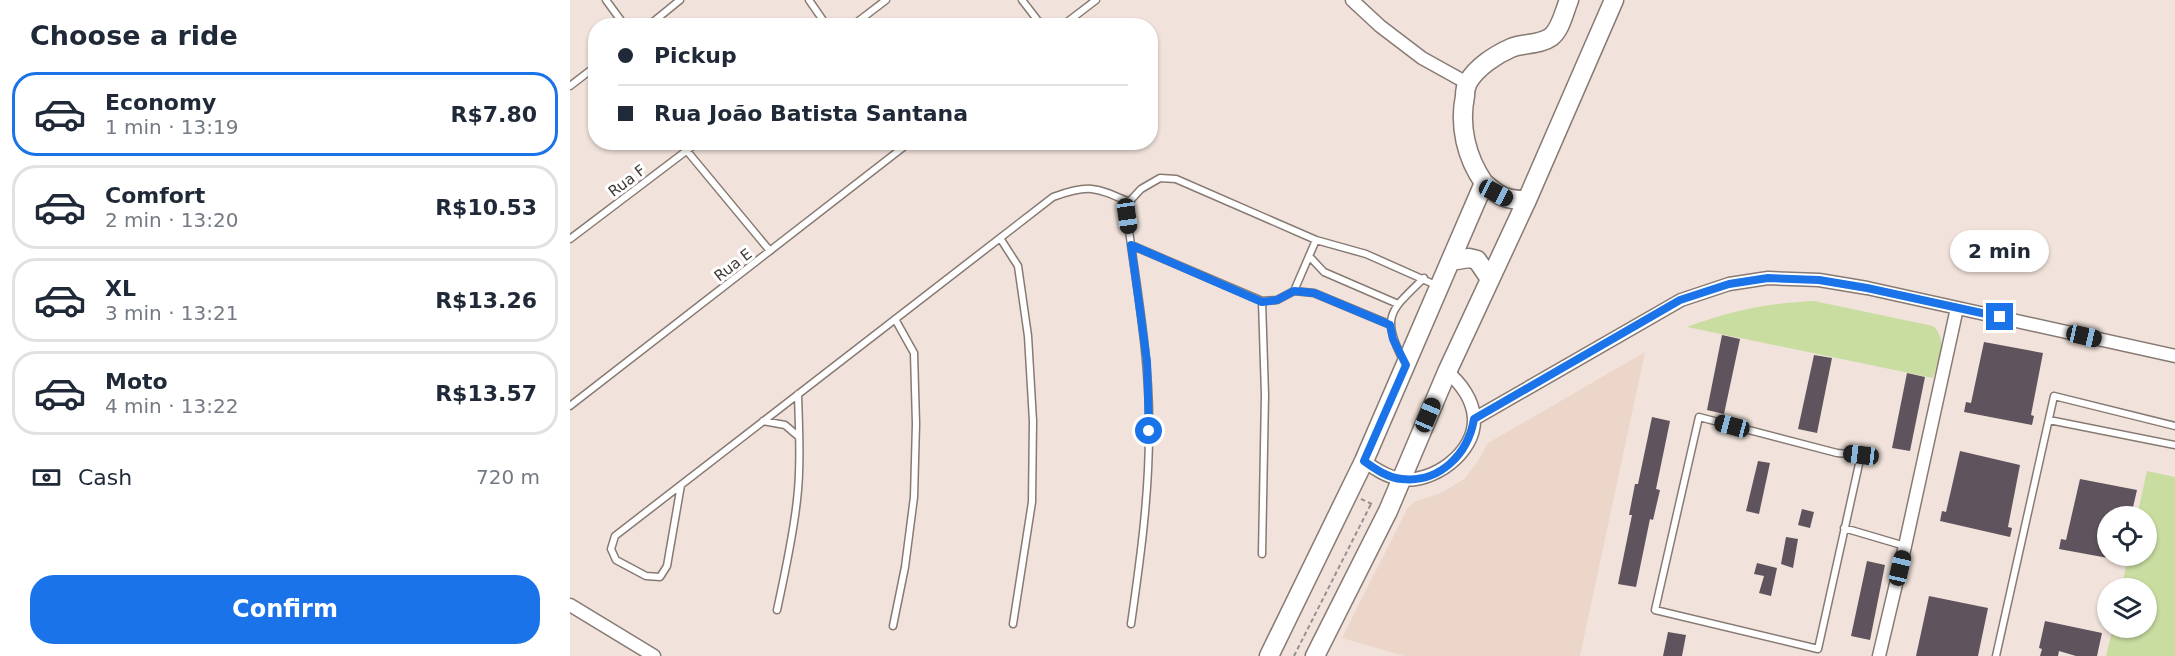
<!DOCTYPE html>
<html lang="en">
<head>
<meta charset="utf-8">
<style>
  :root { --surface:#fff; --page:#f2f2f3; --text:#1f2937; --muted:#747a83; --line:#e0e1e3; --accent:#1a73e8 }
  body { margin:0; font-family:"DejaVu Sans",sans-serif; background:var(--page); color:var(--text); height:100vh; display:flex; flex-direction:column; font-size:22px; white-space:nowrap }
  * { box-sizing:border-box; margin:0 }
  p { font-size:20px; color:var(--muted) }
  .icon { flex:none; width:33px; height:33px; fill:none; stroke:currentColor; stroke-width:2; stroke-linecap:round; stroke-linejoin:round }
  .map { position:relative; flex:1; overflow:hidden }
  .sheet { display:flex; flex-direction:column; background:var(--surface); width:570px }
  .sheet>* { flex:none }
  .banner { position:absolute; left:18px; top:18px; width:570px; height:132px; border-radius:24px; box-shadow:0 2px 4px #0004; display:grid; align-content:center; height:132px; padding:0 30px; background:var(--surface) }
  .tools { position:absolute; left:1527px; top:506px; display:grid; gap:12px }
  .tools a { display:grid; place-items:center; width:60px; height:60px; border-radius:50%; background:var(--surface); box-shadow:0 2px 4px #0004; font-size:30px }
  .end { position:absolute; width:27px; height:27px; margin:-14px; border:8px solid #1a73e8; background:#fff; box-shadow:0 0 0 3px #fff }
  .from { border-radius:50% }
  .bubble { position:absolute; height:42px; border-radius:21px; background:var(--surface); box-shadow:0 2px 4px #0004; font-size:20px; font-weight:800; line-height:42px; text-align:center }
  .car { position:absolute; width:18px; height:36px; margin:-18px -9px; border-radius:8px; box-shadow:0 0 4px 2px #0007; background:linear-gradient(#222 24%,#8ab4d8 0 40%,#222 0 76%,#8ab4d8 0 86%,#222 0) }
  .banner b { display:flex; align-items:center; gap:21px; height:57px; font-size:22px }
  .banner b+b { border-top:2px solid var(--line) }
  .banner i { width:15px; height:15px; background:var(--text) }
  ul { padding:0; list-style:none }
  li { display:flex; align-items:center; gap:18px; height:84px; margin:0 12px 9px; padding:0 18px; border:3px solid var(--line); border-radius:24px }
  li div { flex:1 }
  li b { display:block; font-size:22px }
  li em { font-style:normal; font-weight:800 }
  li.selected { border-color:var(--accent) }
  li>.icon { width:54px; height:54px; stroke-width:1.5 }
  h2 { padding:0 30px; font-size:27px; line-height:72px }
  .pay { display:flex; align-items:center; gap:15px; height:66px; padding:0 30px; font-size:22px }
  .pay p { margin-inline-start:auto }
  .button { display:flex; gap:12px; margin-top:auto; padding:12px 30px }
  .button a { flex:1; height:69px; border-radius:24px; background:var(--accent); color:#fff; font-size:24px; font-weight:800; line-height:69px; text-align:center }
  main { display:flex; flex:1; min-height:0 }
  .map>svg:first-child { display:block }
  .built { fill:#ecd6ca }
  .green { fill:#c9dda1 }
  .building { fill:#5f545d }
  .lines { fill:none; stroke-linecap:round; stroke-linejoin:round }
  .lane-casing { stroke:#877a73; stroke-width:9 }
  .street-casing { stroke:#877a73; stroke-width:15 }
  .secondary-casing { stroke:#877a73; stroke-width:21 }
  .path { stroke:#9a908b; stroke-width:2; stroke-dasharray:4.5 3; stroke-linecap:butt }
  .lane { stroke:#fff; stroke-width:6 }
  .street { stroke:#fff; stroke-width:12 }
  .secondary { stroke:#fff; stroke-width:18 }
  .route { stroke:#1a73e8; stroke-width:8 }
  .labels { text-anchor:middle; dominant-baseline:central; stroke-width:6; stroke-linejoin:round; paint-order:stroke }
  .street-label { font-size:15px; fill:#403a37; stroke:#fff }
</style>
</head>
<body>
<main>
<section class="sheet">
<h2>Choose a ride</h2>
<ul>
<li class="selected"><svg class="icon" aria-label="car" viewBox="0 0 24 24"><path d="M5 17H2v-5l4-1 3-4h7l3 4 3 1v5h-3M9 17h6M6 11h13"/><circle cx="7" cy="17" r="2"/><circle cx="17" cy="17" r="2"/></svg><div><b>Economy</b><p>1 min · 13:19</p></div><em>R$7.80</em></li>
<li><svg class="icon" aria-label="car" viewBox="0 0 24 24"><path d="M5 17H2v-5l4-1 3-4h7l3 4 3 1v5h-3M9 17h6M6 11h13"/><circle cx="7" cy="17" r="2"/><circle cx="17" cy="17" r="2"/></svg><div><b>Comfort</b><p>2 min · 13:20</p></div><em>R$10.53</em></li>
<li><svg class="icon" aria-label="car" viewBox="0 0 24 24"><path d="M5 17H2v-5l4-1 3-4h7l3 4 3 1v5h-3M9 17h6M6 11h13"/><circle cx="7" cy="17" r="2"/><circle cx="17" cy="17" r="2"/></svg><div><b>XL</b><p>3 min · 13:21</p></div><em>R$13.26</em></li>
<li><svg class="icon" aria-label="car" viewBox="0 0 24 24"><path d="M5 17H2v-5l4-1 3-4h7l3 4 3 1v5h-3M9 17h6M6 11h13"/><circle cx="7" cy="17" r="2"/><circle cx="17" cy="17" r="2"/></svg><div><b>Moto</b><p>4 min · 13:22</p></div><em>R$13.57</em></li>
</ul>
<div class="pay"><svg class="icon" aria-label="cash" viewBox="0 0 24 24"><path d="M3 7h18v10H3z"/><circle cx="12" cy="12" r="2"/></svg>Cash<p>720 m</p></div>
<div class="button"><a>Confirm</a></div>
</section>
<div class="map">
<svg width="1605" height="656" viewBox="0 0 1605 656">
  <rect width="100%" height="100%" fill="#f1e3db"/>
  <path class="built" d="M1075 352 1010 656H834L772 638 837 509 844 502 871 493 894 479 908 461 918 443Z"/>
  <path class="green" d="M1244 301 1363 326C1379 340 1368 360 1363 378L1117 327C1159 311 1198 303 1244 301Z
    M1577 471 1605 477V656H1536L1543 627H1576V588H1551L1559 555H1576V516H1567Z"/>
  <path class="building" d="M1152 335 1170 339 1154 414 1137 410Z
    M1414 342 1473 353 1461 415 1464 416 1462 425 1394 412 1396 402 1401 403Z
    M1244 355 1262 358 1247 433 1228 429Z
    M1337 373 1355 377 1340 451 1322 448Z
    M1082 417 1100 421 1086 489 1090 490 1083 520 1080 519 1066 587 1048 584 1062 515H1059L1065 484H1068Z
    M1390 451 1450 465 1438 527 1442 528 1440 537 1370 521 1372 511 1376 512Z
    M1188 461 1200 463 1189 514 1176 511Z
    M1510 479 1567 490 1561 516H1538V558L1489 549 1491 539 1496 540Z
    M1232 509 1244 512 1240 528 1228 525Z
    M1216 537 1228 539 1223 568 1211 564Z
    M1297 561 1315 565 1300 640 1281 636Z
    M1187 563 1207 568 1201 596 1189 593 1194 576 1184 574Z
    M1359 596 1418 608 1408 656H1346Z
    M1475 621 1532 633 1527 656H1506L1489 651 1488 656H1470L1472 649 1469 648Z
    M1098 632 1116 635 1112 656H1093Z"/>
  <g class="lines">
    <g class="lane-casing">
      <path id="lane" d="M36 0 55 26
        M239 0 257 26
        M452 0 472 26
        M78 26 110 0
        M282 26 316 0
        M492 26 526 0
        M0 86 26 66
        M117 151 200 251
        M430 238 448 266 458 336 463 421 462 502 443 624
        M0 239 128 142
        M746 240 724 291 707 300 692 301 561 245 557 216 559 202 571 189 590 178 606 179 746 240 796 254 868 286
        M561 245C570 307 580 369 579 432 579 497 570 561 561 624
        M739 256 754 272 828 304
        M724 291 744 293 821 325
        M692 301 695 395 692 554
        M834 362C811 316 819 312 854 278
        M0 406 340 142
        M1129 417 1267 453 1291 455 1248 649 1085 610Z
        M1479 420 1605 445
        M193 421 215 425 229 437
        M111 485 97 566 90 577 76 576 46 560 41 549 45 536C191 423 337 310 483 197 519 184 525 187 559 202
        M1274 528 1335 546
        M207 610C215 573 223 537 227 500 231 466 229 429 228 394
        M323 626 335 567 344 497 346 424 344 353 325 319
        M1426 656 1484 396 1605 426"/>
    </g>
    <g class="street-casing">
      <path id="street" d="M782 0 810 26 852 58 897 83
        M904 419 1111 300 1159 284 1198 278 1249 280 1297 288 1605 356
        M794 461C805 469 817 477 831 479 862 484 906 453 904 418 903 400 891 383 877 372
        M0 605 84 656
        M1309 656 1335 546 1387 308"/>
    </g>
    <g class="secondary-casing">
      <path id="secondary" d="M914 183C930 197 936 200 957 200
        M881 261 899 258 907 260 920 279
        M699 656 794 461 914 183C896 157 889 126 895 96 895 91 896 86 898 82 907 67 925 55 941 48 953 43 970 45 981 37 991 29 994 12 999 0
        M745 656 818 511 877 372 957 200 1044 0"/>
    </g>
    <path class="path" d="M791 499 802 504
      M724 656 801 504"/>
    <use href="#lane" class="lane"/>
    <use href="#street" class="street"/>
    <use href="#secondary" class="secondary"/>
  </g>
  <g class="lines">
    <path class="route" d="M579 431 577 362 561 245 692 302 707 300 724 291 744 293 820 325 823 339 836 365 794 461C805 469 818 478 832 479 870 483 898 454 904 419L1110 300 1159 284 1198 278 1249 280 1297 288 1430 317"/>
  </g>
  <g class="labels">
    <g class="street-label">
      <text transform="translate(57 181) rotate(-37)">Rua F</text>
      <text transform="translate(163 265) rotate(-38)">Rua E</text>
    </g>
  </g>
</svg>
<div class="tools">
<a><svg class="icon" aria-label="locate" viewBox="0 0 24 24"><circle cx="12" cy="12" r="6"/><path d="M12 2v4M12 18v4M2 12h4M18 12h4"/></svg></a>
<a><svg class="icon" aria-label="layers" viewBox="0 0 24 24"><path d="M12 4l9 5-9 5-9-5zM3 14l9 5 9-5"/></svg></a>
</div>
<i class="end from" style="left:579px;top:431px"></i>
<i class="end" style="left:1430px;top:317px"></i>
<div class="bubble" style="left:1380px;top:230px;width:99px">2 min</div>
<i class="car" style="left:926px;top:193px;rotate:118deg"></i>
<i class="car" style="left:557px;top:216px;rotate:172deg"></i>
<i class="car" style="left:1514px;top:336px;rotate:103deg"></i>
<i class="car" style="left:858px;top:415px;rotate:23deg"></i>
<i class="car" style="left:1162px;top:426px;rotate:285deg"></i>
<i class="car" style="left:1291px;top:455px;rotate:277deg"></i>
<i class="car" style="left:1330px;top:568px;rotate:13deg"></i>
<div class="banner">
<b><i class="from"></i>Pickup</b>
<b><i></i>Rua João Batista Santana</b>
</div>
</div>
</main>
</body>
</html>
